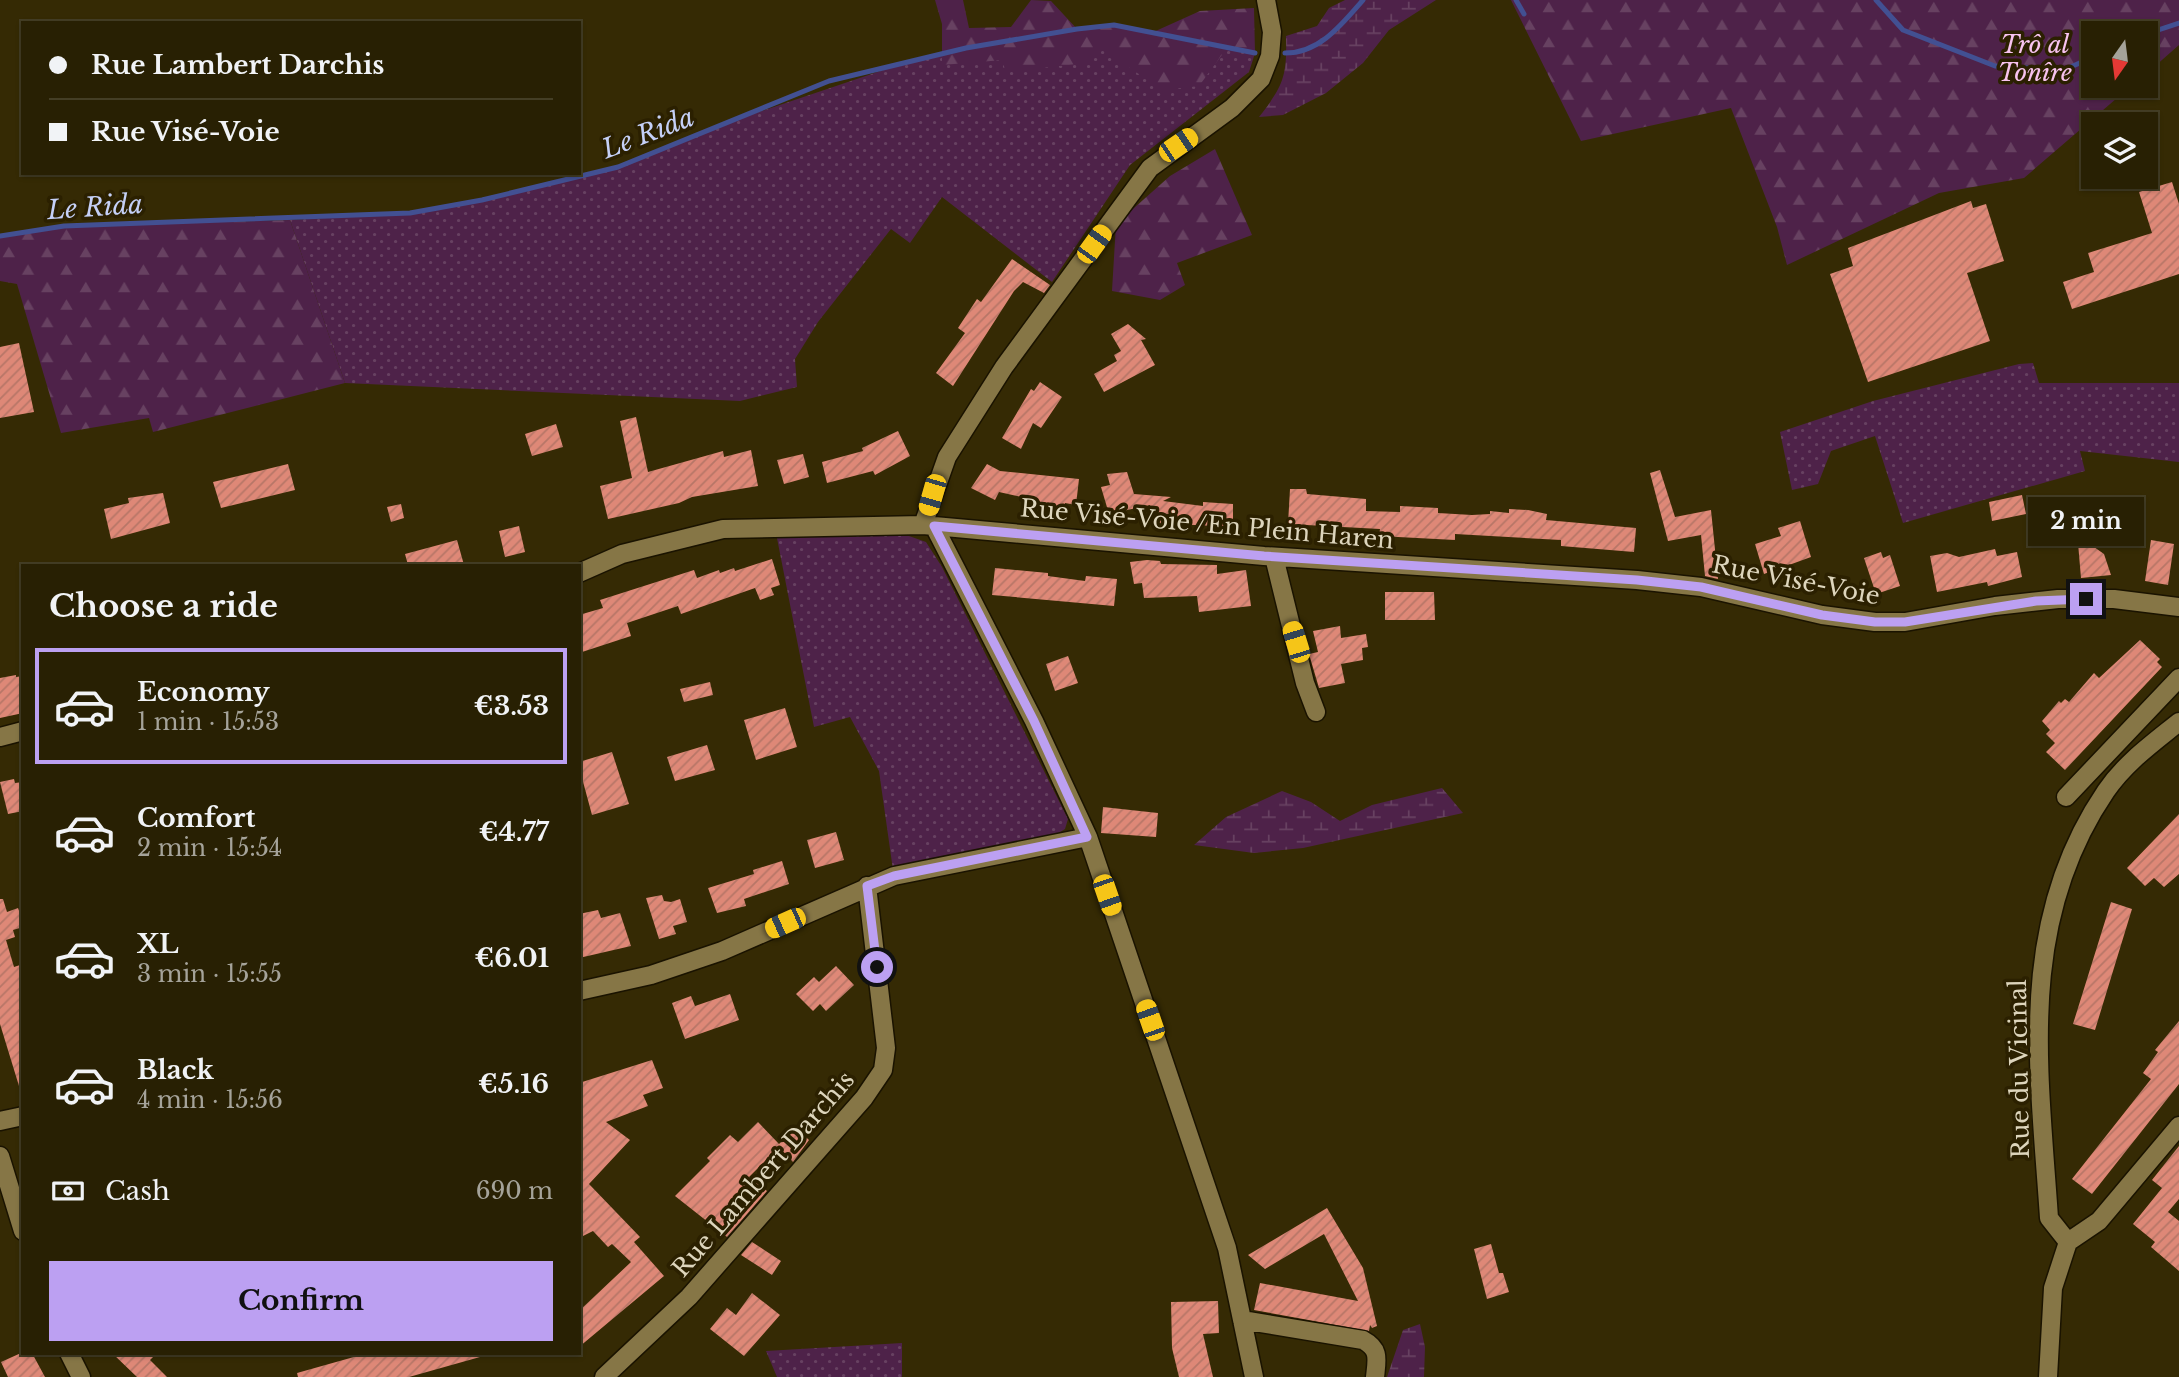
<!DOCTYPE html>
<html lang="en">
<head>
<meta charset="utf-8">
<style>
  :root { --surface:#282003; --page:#30280d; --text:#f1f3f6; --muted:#a5a39a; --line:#443e25; --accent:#bca0f2 }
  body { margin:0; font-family:"Libre Baskerville",serif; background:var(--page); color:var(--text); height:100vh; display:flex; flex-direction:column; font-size:26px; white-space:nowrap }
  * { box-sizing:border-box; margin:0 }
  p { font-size:23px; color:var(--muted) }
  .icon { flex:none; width:38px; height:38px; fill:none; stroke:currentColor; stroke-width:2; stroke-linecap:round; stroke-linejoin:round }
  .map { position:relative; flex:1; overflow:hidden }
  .side { position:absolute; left:21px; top:564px; width:560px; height:791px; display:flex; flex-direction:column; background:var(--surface); border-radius:0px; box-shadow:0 2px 5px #0004,0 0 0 2px var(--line) }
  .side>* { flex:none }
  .banner { position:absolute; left:21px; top:21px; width:560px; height:154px; border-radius:0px; box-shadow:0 2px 5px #0004,0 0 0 2px var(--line); display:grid; align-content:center; height:154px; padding:0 28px; background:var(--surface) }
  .needle { width:46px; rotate:194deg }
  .tools { position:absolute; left:2081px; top:21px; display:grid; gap:14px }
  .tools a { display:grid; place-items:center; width:77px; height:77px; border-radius:0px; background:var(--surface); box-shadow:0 2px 5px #0004,0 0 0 2px var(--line); font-size:35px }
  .end { position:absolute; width:32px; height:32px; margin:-16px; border:9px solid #bca0f2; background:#111; box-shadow:0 0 0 4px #111 }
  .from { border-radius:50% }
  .bubble { position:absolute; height:49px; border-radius:0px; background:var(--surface); box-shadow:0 2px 5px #0004,0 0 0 2px var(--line); font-size:23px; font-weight:700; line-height:49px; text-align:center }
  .car { position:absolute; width:21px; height:42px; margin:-21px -10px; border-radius:9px; box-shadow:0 0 5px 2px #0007; background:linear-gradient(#f5c518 24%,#345 0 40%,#f5c518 0 76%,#345 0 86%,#f5c518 0) }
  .banner b { display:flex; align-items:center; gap:24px; height:66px; font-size:26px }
  .banner b+b { border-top:2px solid var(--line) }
  .banner i { width:18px; height:18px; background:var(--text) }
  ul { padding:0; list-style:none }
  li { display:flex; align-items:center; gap:21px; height:116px; margin:0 14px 10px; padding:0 14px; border:4px solid transparent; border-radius:0px }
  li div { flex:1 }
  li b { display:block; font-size:26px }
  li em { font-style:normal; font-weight:700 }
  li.active { border-color:var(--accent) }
  li>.icon { width:63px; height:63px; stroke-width:1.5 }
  h2 { padding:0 28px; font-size:32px; line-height:84px }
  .pay { display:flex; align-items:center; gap:18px; height:77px; padding:0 28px; font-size:26px }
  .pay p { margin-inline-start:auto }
  .action { display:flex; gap:14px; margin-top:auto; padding:14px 28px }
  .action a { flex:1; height:80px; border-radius:0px; background:var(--accent); color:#111; font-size:28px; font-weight:700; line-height:80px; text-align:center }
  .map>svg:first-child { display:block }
  .grass { fill:url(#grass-dots) }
  .forest { fill:url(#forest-firs) }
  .wetland { fill:url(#wetland-marsh) }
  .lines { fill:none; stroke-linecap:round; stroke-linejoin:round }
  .stream { stroke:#425092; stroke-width:5 }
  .building { fill:url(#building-hatch) }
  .minor-casing { stroke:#1a1300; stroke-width:21 }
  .minor { stroke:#867646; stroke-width:18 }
  .route { stroke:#bca0f2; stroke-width:9 }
  .labels { text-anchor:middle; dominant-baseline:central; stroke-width:7; stroke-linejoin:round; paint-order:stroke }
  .park-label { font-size:24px; font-style:italic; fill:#f8c3ef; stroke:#2b2000 }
  .street-label { font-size:24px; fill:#ddd5bc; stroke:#2b2000 }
  .water-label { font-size:26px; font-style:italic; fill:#c5d0f7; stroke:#2b2000 }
</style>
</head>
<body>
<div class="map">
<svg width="2179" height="1377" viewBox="0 0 2179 1377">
  <defs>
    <pattern id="grass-dots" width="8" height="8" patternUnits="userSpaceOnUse" patternTransform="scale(1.75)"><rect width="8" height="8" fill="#4e2249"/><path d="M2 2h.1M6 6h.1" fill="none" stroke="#674161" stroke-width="1.8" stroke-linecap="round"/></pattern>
    <pattern id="forest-firs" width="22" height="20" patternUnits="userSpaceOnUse" patternTransform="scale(1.75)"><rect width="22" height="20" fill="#4e2249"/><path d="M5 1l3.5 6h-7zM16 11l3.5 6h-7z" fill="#674161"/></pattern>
    <pattern id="wetland-marsh" width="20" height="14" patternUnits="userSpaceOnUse" patternTransform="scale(1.75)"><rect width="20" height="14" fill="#4e2249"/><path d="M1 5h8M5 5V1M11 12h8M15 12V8" fill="none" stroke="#674161"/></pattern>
    <pattern id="building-hatch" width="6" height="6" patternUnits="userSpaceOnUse" patternTransform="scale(1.75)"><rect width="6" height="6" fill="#de8877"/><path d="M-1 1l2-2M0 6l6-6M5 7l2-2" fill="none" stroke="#b77667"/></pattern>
  </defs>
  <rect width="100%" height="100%" fill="#352a04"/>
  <path class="grass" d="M1114 25 1255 53 1249 72 1130 165 1052 282 942 197 910 243 891 229 818 322 795 359 797 387 740 401 345 383 290 220 410 213 482 200 618 167 697 133 916 59 966 48Z
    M2033 363 2039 383H2179V462L2080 451 2085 471 1903 523 1875 436 1831 451 1818 484 1792 490 1780 432 1873 401 2019 364Z
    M776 533 909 536 926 542 942 567 1068 819 1065 829 1052 837 893 870 879 771 850 717 814 727Z
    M902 1343V1377H777L766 1351Z"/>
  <path class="forest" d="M935 0H963L969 28 1011 27 1031 0 1051 1 1077 29 1114 25 1149 34 1200 11 1254 8 1255 53 1227 48 1199 86 1163 90 1101 49 1087 63 1005 72 1003 60 942 65V24Z
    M1511 0H2179V45L2146 74V33H2093V86H2131L2024 178 1939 193 1787 265 1777 227 1731 108 1581 141Z
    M1215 149 1252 235 1177 263 1185 285 1160 300 1112 291 1116 224 1170 176Z
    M290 220 345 383 153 432 149 418 61 433 17 284 0 281V236L64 226Z"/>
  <path class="wetland" d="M1345 0H1436L1389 30 1363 63 1326 93 1283 115 1259 117C1284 85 1287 76 1286 36L1317 26 1329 8Z
    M1442 788 1463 813 1303 848 1254 853 1194 845 1226 817 1282 791 1311 802 1340 821 1372 805Z
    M1420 1324 1425 1347 1424 1377H1387L1403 1330Z"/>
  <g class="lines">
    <path class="stream" d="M1516 0 1524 14
      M1876 0 1903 30 1995 66 2064 70 2093 57
      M2146 34 2179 23
      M1285 53C1320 53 1342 24 1363 0
      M0 236 64 226 410 213 482 200 618 167 829 81 966 48 1077 29 1114 25 1255 53"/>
  </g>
  <path class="building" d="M2172 182 2179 204V274L2072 309 2063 282 2094 272 2088 253 2152 233 2139 192Z
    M1971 201 1973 208 1986 204 2004 261 1967 273 1990 341 1868 382 1830 274 1853 266 1848 248Z
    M1012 259 1050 285 1044 293 1023 282 1014 291 953 386 936 373 965 333 958 328 977 299 981 302Z
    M1128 324 1146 339 1141 340 1155 365 1104 392 1094 374 1117 361 1114 355 1121 351 1111 334Z
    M19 343 34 412 0 418V347Z
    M1040 382 1062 397 1041 428 1033 423 1021 449 1002 438 1031 389 1034 391Z
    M636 417 648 472 723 451 724 457 751 450 758 486 692 497 679 503 608 519 600 486 632 478 620 421Z
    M556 424 563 447 532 456 525 434Z
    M898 431 910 456 875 475 873 471 827 483 822 462 863 451 862 448Z
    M803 454 809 477 784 484 777 460Z
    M288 464 295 490 221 508 213 482Z
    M987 464 1000 471 1079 479 1076 505 1065 503V507L1039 503 1040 501 999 492 995 500 971 488Z
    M1660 470 1675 517 1711 510 1718 579 1705 576 1701 535 1668 541 1650 473Z
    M1127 472 1134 494 1171 497 1163 501 1203 506V502L1233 504V527L1156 523 1157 514 1149 513 1150 505 1109 514 1101 487 1110 485 1107 474Z
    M1290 489H1306L1307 494 1366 499V511L1400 512V506L1438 508V513L1472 515 1490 514V511L1509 513V509L1528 510 1547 514 1546 520 1636 528 1634 552 1561 546V540L1455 534V540L1379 536 1380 529 1288 524Z
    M163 493 170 523 111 539 104 509 129 503 128 498Z
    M2022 495 2026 514 1992 521 1989 502Z
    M401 504 404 518 391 522 387 507Z
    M2125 513 2136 528 2134 539 2125 545 2107 542 2111 523Z
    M1800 521 1811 557 1764 574 1755 544 1781 536 1778 528Z
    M519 526 525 552 505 557 499 531Z
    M457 540 464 565H408L405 554Z
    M2151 540 2174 544 2168 585 2145 581Z
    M2087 542 2104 554 2111 575 2081 578 2078 543Z
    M1995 549 1997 556 2017 552 2022 577 1988 586 1987 582 1937 592 1930 556 1947 553 1959 557Z
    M1881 552 1883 558 1890 555 1900 586 1876 594 1864 558Z
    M772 559 780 585 771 588 774 595 760 600 755 588 681 614 678 606 627 623 631 636 579 653V615L603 608 600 600 694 570 697 578 719 570 720 573 734 568 735 571Z
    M1147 560 1160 561 1161 564 1217 565V574L1246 570 1251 606 1199 612 1197 596 1144 598 1142 583 1134 584 1130 562Z
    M995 568 1048 573V576L1085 581 1086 576 1117 579 1114 606 992 595Z
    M1385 592H1434L1435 620H1385Z
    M1340 626 1341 638 1366 634 1368 647 1362 648 1363 660 1341 664 1345 683 1319 688 1309 654 1318 652 1313 631Z
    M2140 640 2160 659 2157 662 2162 667 2065 770 2046 752 2055 743 2046 734 2050 730 2042 721 2059 701 2061 703 2065 699 2069 702 2094 673 2099 678Z
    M1068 656 1078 683 1055 691 1046 664Z
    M16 675V677L23 676V713L0 718V678Z
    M710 682 713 695 684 702 680 689Z
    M785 708 797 747 756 760 744 720Z
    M707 745 715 770 675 781 667 757Z
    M612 752 629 804 592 815 582 778 579 779V762Z
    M14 779 15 783 23 782V811L8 814 0 782Z
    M1103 807 1158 813 1156 837 1101 833Z
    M2179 814V874L2164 887 2154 878 2145 886 2127 868Z
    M836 832 844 860 815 868 807 840Z
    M782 861 789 884 744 899 746 906 717 913 708 888 754 874 753 870Z
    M662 895 664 901 671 902 680 899 687 922 673 926 676 934 659 939 646 898Z
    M0 899H3L7 912 18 908 23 922V927L13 930 15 937 6 940 14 967 23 964V1086H19L0 1024Z
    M2111 902 2132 909 2095 1030 2073 1024Z
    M598 910 601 918 620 913 631 946 579 958V914Z
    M836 966 854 985 826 1011 820 1004 813 1011 796 994 814 977 819 982Z
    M730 994 739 1020 685 1039 672 1003 691 996 695 1006Z
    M2179 1021V1084L2092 1194 2072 1179 2151 1079 2143 1073 2158 1052 2155 1050Z
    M652 1060 663 1088 643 1095 648 1106 606 1122 630 1140 589 1184 640 1237 634 1242 664 1276 579 1347V1311L631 1262 612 1244 608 1247 593 1231 579 1238V1083Z
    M758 1122 779 1144 796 1128 809 1140 793 1162 779 1147 749 1177 767 1191 727 1237 675 1196 710 1161 707 1158 730 1135 738 1142Z
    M2179 1146V1199L2168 1212 2179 1221V1271L2151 1247 2155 1242 2133 1224 2162 1188 2152 1180Z
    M1327 1208 1363 1268 1377 1326 1372 1328 1370 1325 1369 1331 1254 1310 1260 1283 1358 1301 1324 1234 1265 1269 1248 1255Z
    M752 1242 781 1261 772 1275 741 1255Z
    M1491 1244 1499 1273H1503L1509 1292 1487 1299 1474 1249Z
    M752 1293 780 1315 744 1356 710 1329 727 1308 736 1315Z
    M1218 1301 1219 1333 1203 1334 1213 1377H1179L1172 1348 1171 1302Z
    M21 1353H32L45 1377H8L1 1362Z
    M112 1353H157L150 1360 167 1377H137Z
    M368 1353H480V1357L409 1377H298L297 1373Z"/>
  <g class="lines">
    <g class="minor-casing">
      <path id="minor" d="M923 525 947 457 1004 367 1150 168 1232 108 1261 79 1270 56 1272 32 1266 0
        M934 526 1034 721 1088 837 1227 1248 1254 1377
        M1274 557 1305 683 1316 712
        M579 573 622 554 723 529 923 525 1264 556 1637 580 1701 587 1822 615 1875 622H1905L1995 606 2058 599H2114L2179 607
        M0 737 23 731
        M2066 797 2179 678
        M579 991 651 975 722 951 894 876 1088 837
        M0 1121 23 1116
        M0 1156 23 1231
        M2068 1242 2099 1221 2179 1126
        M1242 1320 1363 1340C1380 1349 1377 1359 1375 1377
        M69 1353 81 1377
        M604 1377 689 1297 864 1098 883 1070 886 1048 867 886
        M2048 1377 2053 1288 2068 1242 2049 1218C2039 1068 2016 923 2106 791 2125 763 2153 743 2179 722"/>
    </g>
    <use href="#minor" class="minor"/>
  </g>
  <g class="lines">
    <path class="route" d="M877 967 867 886 894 876 1087 837 1034 721 934 526 1264 556 1637 580 1701 587 1822 615 1875 622H1905L2036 601 2086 599"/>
  </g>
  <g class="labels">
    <g class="park-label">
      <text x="2035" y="44">Trô al<tspan x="2035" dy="28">Tonîre</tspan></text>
    </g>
    <g class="street-label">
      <text transform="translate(1207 524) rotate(5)">Rue Visé-Voie /En Plein Haren</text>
      <text transform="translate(1796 580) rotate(11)">Rue Visé-Voie</text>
      <text transform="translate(2019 1069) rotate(-91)">Rue du Vicinal</text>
      <text transform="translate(763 1174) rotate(-49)">Rue Lambert Darchis</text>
    </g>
    <g class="water-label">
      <text transform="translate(648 133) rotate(-21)">Le Rida</text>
      <text transform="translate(95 207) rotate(-4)">Le Rida</text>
    </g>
  </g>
</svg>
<div class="tools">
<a><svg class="needle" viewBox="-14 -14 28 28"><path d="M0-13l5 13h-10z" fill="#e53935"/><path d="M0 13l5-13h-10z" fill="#a5a39a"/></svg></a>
<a><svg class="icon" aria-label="layers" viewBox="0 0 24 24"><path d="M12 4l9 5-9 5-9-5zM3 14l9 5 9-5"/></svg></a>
</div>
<i class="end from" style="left:877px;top:967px"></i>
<i class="end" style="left:2086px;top:599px"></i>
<div class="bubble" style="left:2028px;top:497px;width:116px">2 min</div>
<i class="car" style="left:1178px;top:145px;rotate:56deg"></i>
<i class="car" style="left:1094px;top:244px;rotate:36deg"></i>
<i class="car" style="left:932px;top:495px;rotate:196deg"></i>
<i class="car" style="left:1296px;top:642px;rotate:343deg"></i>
<i class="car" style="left:1107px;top:895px;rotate:161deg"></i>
<i class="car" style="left:785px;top:923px;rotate:246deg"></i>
<i class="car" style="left:1150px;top:1020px;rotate:341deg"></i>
<div class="banner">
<b><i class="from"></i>Rue Lambert Darchis</b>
<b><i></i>Rue Visé-Voie</b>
</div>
<section class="side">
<h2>Choose a ride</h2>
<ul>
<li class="active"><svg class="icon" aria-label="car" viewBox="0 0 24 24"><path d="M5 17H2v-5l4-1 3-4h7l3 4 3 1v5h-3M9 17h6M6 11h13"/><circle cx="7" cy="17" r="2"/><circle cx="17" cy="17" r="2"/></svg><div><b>Economy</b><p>1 min · 15:53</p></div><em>€3.53</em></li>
<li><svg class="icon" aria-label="car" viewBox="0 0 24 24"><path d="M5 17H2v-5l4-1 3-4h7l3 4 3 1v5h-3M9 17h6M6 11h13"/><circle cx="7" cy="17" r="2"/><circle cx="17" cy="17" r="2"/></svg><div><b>Comfort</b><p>2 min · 15:54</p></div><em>€4.77</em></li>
<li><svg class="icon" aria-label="car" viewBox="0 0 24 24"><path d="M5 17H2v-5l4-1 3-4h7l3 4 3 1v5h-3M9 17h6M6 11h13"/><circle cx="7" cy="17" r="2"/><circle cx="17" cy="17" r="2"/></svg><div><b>XL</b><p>3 min · 15:55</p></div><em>€6.01</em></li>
<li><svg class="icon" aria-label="car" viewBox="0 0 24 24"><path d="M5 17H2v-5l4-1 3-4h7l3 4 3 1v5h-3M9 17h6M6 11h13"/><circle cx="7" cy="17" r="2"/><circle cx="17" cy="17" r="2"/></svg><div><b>Black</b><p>4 min · 15:56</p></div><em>€5.16</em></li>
</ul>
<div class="pay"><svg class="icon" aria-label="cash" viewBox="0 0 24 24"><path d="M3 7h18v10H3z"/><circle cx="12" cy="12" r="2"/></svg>Cash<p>690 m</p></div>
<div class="action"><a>Confirm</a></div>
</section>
</div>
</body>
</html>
